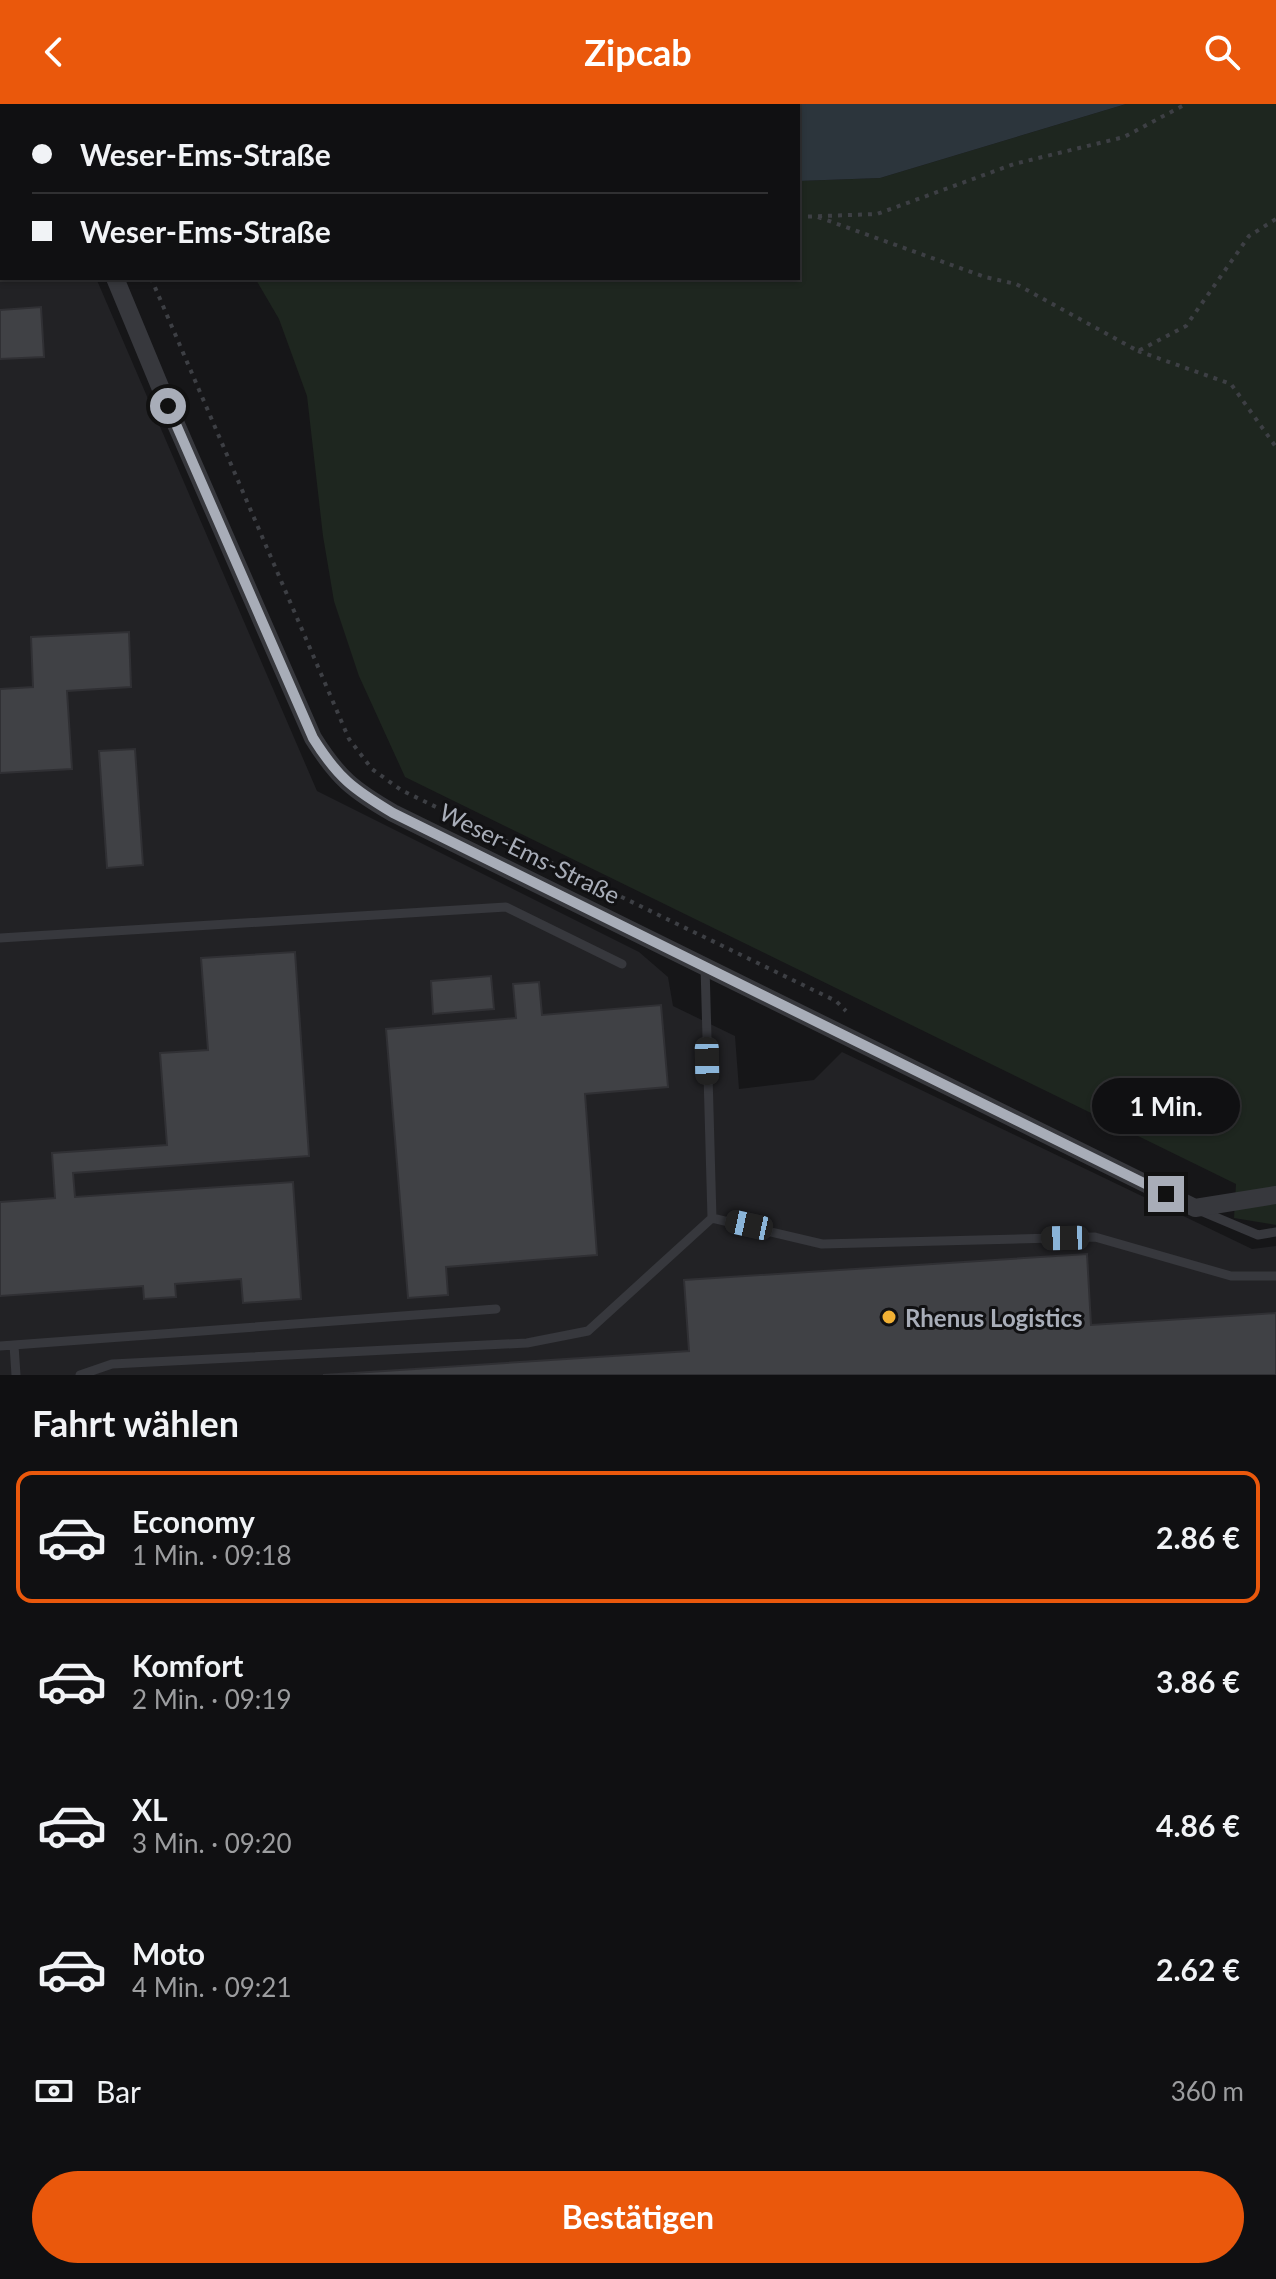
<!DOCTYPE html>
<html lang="de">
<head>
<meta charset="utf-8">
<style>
  :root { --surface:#101012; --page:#1e1e20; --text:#f1f3f6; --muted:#9c9d9f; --line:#303032; --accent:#ea580c }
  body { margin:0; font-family:Lato,sans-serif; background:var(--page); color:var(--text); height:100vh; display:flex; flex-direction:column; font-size:30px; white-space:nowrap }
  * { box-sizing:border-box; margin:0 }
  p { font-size:26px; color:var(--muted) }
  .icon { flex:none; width:44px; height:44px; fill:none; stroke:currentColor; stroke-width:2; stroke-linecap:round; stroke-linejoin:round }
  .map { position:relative; height:1271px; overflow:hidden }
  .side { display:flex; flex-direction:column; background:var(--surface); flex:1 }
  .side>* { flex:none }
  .hud { position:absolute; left:0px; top:0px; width:800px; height:176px; box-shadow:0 2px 6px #0004,0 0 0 2px var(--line); display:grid; align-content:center; height:176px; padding:0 32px; background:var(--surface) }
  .end { position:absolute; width:36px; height:36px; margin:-18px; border:10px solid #a8adb8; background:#111; box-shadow:0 0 0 4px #111 }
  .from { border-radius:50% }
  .bubble { position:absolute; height:56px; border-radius:28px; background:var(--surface); box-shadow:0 2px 6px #0004,0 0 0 2px var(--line); font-size:26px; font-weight:700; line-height:56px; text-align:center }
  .car { position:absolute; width:24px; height:48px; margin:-24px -12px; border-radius:10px; box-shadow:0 0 6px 2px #0007; background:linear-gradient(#222 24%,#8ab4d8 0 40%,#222 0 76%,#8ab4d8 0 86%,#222 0) }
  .hud b { display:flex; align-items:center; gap:28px; height:76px; font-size:30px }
  .hud b+b { border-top:2px solid var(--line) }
  .hud i { width:20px; height:20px; background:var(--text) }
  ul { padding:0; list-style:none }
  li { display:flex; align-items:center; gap:24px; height:132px; margin:0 16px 12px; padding:0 16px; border:4px solid transparent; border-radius:16px }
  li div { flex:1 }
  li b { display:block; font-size:30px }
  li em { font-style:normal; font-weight:700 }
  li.selected { border-color:var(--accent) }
  li>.icon { width:72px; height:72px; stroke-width:1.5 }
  h2 { padding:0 32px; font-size:36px; line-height:96px }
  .pay { display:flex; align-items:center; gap:20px; height:88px; padding:0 32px; font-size:30px }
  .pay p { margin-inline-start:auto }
  .primary-button { display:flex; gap:16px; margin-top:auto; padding:16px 32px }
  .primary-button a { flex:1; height:92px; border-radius:48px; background:var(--accent); color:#fff; font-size:32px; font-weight:700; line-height:92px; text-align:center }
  header { display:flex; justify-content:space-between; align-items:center; height:104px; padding:0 32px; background:var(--accent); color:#fff; font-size:36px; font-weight:700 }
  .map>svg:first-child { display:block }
  .built { fill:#222225 }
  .green { fill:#1e261f }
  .water { fill:#2c353c }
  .building { fill:#404145; stroke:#303034; stroke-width:2 }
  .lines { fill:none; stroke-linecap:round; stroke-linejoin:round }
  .path { stroke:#3d3f44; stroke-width:4; stroke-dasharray:4 6; stroke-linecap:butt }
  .lane { stroke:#37383d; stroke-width:9 }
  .street { stroke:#37383d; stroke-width:18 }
  .route { stroke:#a8adb8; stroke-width:10 }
  .poi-dot { fill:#f2b134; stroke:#111113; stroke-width:3 }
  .labels { text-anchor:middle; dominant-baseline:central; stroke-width:6; stroke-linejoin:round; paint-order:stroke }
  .street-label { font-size:24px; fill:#a8adb8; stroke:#111113 }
  .poi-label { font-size:24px; font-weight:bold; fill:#a8adb8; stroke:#111113; text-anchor:start }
</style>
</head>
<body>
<header><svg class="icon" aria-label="back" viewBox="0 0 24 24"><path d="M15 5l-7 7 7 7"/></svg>Zipcab<svg class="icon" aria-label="search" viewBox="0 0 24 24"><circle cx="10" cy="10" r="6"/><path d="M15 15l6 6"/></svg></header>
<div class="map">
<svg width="1276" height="1271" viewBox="0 0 1276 1271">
  <rect width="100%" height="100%" fill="#161618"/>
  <path class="built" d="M0 17 2 174H96L317 687 639 848 668 873 673 902 735 932 739 985 814 976 842 948 1252 1145 1276 1142V1271H0Z"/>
  <path class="green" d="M65 0H649L652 2H67Z
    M1126 0H1276V1121L1234 1114 1236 1080 405 673 359 572 334 497 323 432 307 292 279 215 255 174H798V77L880 74Z"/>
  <path class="water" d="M649 0H1126L880 74 798 77V2Z"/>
  <path class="building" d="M41 203 44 253 0 255V206Z
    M129 528 131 583 67 587 72 665 0 669V585L33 583 31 533Z
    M135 645 143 761 107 764 99 647Z
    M295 848 309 1052 73 1069 75 1093 293 1078 301 1195 243 1199 241 1175 175 1180 176 1193 144 1195 143 1182 0 1192V1098L55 1094 52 1049 167 1041 160 949 208 946 201 854Z
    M491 872 494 905 433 910 431 877Z
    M539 878 542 911 661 901 668 983 585 990 597 1151 446 1163 448 1191 408 1194 386 925 516 914 513 880Z
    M1087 1150 1091 1221 1276 1209V1271H323L689 1247 684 1176Z"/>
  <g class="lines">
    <path class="path" d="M52 0 54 2
      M104 0 108 2
      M222 0 224 2
      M798 113 877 110 1014 60 1124 33 1186 0
      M818 113 985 173 1016 180 1138 247 1186 222 1249 132 1276 115
      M151 174 349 635 372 665 401 686 836 897 846 907
      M1138 247 1231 280 1276 343"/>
    <path class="lane" d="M0 834 506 803 622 860
      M1201 1107 1258 1131 1276 1128
      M712 1114 822 1140 1095 1133 1231 1172H1276
      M14 1241 16 1271
      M0 1242 496 1205
      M80 1271 112 1260 527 1239 588 1227 712 1114 705 862"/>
    <path class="street" d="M20 0 22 2
      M115 174 168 302 313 634C338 674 353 686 393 709L1195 1104 1276 1091"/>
  </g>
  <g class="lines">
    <path class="route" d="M168 302 313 634C338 674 353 685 393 709L1166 1090"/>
  </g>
  <circle class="poi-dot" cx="889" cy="1213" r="8"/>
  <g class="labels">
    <g class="street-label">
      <text transform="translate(530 749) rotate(26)">Weser-Ems-Straße</text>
    </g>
    <g class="poi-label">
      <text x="905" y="1213">Rhenus Logistics</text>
    </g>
  </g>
</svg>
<i class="end from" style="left:168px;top:302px"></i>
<i class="end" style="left:1166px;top:1090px"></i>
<div class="bubble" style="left:1092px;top:974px;width:148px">1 Min.</div>
<i class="car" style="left:707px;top:957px;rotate:179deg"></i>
<i class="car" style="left:749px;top:1121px;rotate:282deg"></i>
<i class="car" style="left:1065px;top:1134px;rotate:269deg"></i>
<div class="hud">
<b><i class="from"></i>Weser-Ems-Straße</b>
<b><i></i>Weser-Ems-Straße</b>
</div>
</div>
<section class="side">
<h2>Fahrt wählen</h2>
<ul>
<li class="selected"><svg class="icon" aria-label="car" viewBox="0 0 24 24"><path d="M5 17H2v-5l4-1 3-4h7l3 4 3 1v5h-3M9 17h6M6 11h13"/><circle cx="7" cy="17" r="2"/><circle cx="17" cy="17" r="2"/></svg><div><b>Economy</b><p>1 Min. · 09:18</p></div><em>2.86 €</em></li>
<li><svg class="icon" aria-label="car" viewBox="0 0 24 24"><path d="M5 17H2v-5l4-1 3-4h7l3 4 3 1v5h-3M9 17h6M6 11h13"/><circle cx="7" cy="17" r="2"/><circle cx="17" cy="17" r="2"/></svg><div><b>Komfort</b><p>2 Min. · 09:19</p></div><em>3.86 €</em></li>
<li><svg class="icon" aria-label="car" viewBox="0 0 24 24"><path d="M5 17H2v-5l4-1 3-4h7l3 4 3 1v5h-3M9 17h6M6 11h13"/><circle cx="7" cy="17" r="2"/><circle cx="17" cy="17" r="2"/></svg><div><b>XL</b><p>3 Min. · 09:20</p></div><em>4.86 €</em></li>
<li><svg class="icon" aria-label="car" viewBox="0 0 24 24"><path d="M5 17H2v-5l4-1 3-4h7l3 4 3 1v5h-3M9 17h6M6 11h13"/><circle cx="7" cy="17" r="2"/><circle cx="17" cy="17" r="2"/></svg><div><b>Moto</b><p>4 Min. · 09:21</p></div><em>2.62 €</em></li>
</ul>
<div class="pay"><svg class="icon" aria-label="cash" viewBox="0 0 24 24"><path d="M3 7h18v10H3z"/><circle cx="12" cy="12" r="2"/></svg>Bar<p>360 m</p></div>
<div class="primary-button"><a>Bestätigen</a></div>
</section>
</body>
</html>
